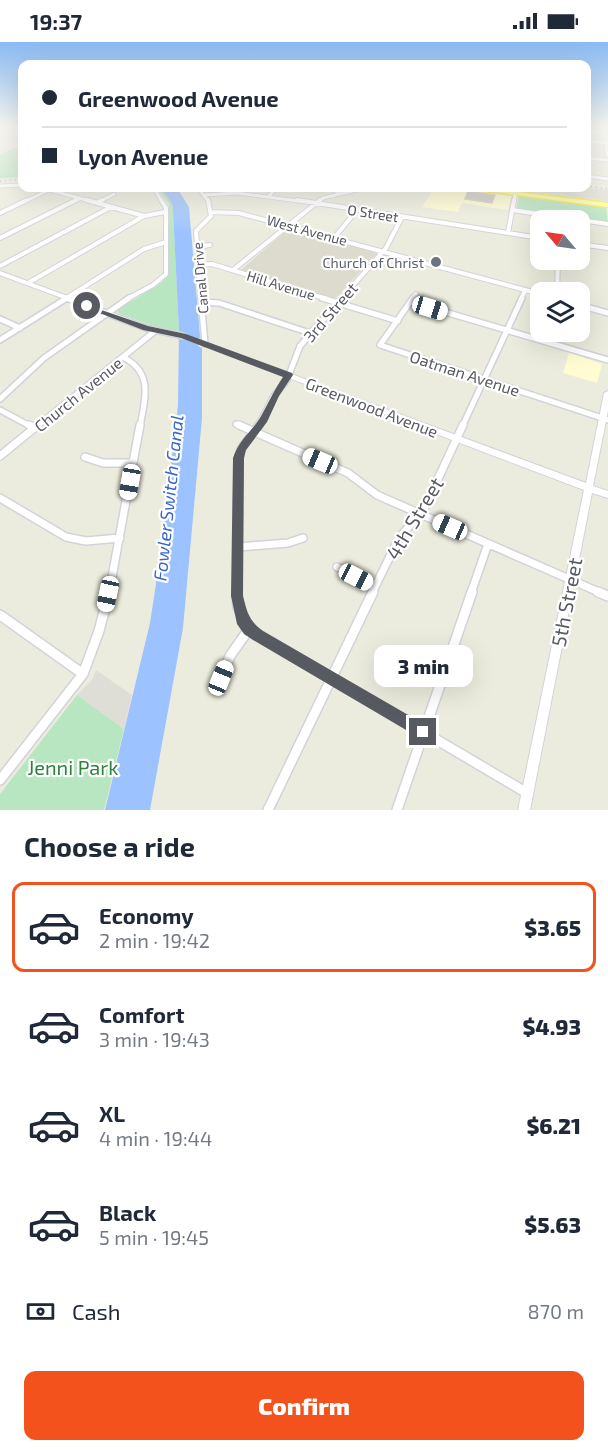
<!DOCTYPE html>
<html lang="en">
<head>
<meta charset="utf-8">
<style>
  :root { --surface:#fff; --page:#f2f2f3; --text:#1f2937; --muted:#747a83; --line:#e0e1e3; --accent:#f4521d }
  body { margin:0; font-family:"Exo 2",sans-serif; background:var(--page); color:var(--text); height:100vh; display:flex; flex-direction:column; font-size:22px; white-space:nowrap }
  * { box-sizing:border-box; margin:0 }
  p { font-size:20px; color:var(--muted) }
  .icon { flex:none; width:33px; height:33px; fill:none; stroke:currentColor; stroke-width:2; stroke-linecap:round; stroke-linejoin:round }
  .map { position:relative; height:768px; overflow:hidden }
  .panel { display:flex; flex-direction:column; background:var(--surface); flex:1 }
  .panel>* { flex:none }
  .top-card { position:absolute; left:18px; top:18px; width:573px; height:132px; border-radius:12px; box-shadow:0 6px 24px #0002; display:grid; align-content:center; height:132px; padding:0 24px; background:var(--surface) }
  .needle { width:39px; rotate:299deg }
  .tools { position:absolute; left:530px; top:168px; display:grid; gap:12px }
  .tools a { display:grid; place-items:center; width:60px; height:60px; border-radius:12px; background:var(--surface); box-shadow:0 6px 24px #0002; font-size:30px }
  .end { position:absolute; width:27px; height:27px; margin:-14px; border:8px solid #585a61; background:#fff; box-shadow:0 0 0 3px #fff }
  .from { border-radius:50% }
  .bubble { position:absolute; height:42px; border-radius:12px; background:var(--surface); box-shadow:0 6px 24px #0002; font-size:20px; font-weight:800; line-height:42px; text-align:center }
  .car { position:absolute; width:18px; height:36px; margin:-18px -9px; border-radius:8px; box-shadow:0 0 4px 2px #0007; background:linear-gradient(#fff 24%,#345 0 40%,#fff 0 76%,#345 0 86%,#fff 0) }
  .top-card b { display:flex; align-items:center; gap:21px; height:57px; font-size:22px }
  .top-card b+b { border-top:2px solid var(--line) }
  .top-card i { width:15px; height:15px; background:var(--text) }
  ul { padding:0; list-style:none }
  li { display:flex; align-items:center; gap:18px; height:90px; margin:0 12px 9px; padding:0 12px; border:3px solid transparent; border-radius:12px }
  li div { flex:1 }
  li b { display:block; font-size:22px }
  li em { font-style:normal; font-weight:800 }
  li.on { border-color:var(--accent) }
  li>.icon { width:54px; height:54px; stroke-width:1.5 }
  h2 { padding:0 24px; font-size:27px; line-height:72px }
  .pay { display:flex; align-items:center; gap:15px; height:66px; padding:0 24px; font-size:22px }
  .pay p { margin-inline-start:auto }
  .button { display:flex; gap:12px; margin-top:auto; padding:12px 24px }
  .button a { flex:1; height:69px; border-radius:12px; background:var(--accent); color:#fff; font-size:24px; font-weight:800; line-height:69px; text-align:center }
  .status { display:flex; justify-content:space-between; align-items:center; height:42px; padding:0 30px; background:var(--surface); direction:ltr }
  .status svg { height:16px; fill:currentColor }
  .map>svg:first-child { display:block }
  .commercial { fill:#fffcd1 }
  .industrial { fill:#dfded6 }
  .education { fill:#dcdbcd }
  .green { fill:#b8e6c0 }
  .water { fill:#9cc3ff }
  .building { fill:#c9c7be; stroke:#d1cebd; stroke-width:1.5 }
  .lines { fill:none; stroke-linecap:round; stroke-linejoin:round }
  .minor-far4-casing { stroke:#d2d3da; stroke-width:4.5 }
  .minor-far3-casing { stroke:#d2d3da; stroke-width:6 }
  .minor-far2-casing { stroke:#d2d3da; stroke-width:8 }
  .minor-far1-casing { stroke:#d2d3da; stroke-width:10 }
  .minor-casing { stroke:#d2d3da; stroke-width:12 }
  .tertiary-casing { stroke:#d2d3da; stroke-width:2 }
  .primary-casing { stroke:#fae74a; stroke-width:3 }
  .minor-far4 { stroke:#fff; stroke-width:3 }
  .minor-far3 { stroke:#fff; stroke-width:4 }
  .minor-far2 { stroke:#fff; stroke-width:5 }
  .minor-far1 { stroke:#fff; stroke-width:7 }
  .minor { stroke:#fff; stroke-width:9 }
  .tertiary { fill:#fff; fill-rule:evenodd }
  .primary { fill:#feffa1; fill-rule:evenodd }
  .rail { stroke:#b5b6b6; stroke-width:1.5; stroke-dasharray:1 4; stroke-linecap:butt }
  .route { fill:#585a61 }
  .worship-dot { fill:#6b7280; stroke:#fff; stroke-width:2 }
  .labels { text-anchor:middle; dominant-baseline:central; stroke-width:4.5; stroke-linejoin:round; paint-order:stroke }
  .far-street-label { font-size:14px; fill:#585a61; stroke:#fff }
  .far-worship-label { font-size:14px; fill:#5b616d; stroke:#fff; text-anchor:end }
  .street-label { font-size:16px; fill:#585a61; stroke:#fff }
  .water-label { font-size:18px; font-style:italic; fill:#3866c9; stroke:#fff }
  .near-street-label { font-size:20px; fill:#585a61; stroke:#fff }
  .near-park-label { font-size:20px; fill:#2e8240; stroke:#fff }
</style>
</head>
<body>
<div class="status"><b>19:37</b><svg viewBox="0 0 49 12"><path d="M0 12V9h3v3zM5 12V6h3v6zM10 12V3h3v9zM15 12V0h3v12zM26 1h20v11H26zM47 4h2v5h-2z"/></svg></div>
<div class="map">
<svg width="608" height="768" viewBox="0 0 608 768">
  <rect width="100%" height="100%" fill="#ececde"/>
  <path class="commercial" d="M434 146H467L512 152 508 168 462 161 458 170 422 165Z
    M569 311 602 322 597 341 563 331Z"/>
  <path class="industrial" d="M505 146H585L608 148V159Z
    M96 628 132 653 124 687 77 653 92 638Z"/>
  <path class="education" d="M288 187 376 209 378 210 337 255 333 256 241 228Z"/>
  <path class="green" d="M22 103V135L0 136V112Z
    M157 146H161L172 162 173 169 179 289 153 284 118 271 117 268 161 241 169 232V162Z
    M521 153 606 164 608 181 516 168 519 154Z
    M77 653 124 687 104 768H0V752Z"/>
  <path class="water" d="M161 146H177L189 165 200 294 198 304 202 306V376L183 586 150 768H105L150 581 161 509 178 363 179 289 173 169 172 162Z"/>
  <path class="building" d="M468 149 495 153 492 161 465 157Z"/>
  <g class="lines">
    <g class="minor-far4-casing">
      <path id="minor-far4" d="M586 89 604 91
        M586 99 608 101
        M586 116 608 118
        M586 134 608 137
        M0 144 22 143
        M154 146 162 160
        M198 146 209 160
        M330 146 339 151
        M50 148 93 160
        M205 153 237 151 306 160
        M269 154 276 146
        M24 160 53 146
        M73 160 79 157
        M99 160 114 152
        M318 160 323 156 365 146
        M514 160 516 148"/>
    </g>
    <g class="minor-far3-casing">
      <path id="minor-far3" d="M87 158 144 174
        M297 158 540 196
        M97 161 102 158
        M512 168 608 182
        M211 170 239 171 540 252
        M0 171 27 158
        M508 191 514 158
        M0 196 76 158
        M334 196 357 168
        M579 202 608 206
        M197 205 210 203
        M199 223 212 222 327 257
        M0 224 111 165
        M233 228 320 158
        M0 231 70 257
        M28 241 144 174 165 170
        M557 250 558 218
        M65 257 144 207 166 200
        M127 257 153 243 166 232V166L161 158
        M201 257 196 189 211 174 208 158
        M341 257 386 206 402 175
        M412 257 416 252
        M521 257 525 249"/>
    </g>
    <g class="minor-far2-casing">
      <path id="minor-far2" d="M66 256 146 286 183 294
        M201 256 205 302
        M322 256 398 279
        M413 256 380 303 608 378
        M203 260 219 261 310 291
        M411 260 608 318
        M579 263 608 271
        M0 277 20 286
        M0 298 67 256
        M123 315C154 331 145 356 140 385
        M0 357 44 316 129 256
        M0 368 32 385
        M236 382 242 385
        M36 385 155 289
        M258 385 274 354 287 338 300 304 342 256
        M462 385 522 256"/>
    </g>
    <g class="minor-far1-casing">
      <path id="minor-far1" d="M29 383 35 386
        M239 383 348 431 377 453 601 551
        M0 414 38 383
        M85 415 103 421H133
        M0 456 66 495 86 499 120 496
        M238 505 288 501 303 496
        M337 525 375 545
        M109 551 140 383
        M237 551 239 416 241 407 259 383
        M372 551 399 496 424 467 463 383
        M471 551 488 502"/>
    </g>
    <g class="minor-casing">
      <path id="minor" d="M598 550 608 554
        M0 573 83 632
        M249 587 527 751
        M221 636 230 614 249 587 238 565 237 550
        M0 738 83 632 99 589 109 550
        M268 768 373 550
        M397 768 472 550"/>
    </g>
    <g class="tertiary-casing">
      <path id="tertiary" d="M602 84H606L608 101V115L606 114Z
        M183 292 586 441 604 351 608 349V369L593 444 608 449V456L592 451 530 768H518L584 448 181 295V293Z"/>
    </g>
    <g class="primary-casing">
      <path id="primary" d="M474 146H485L608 161V165L477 148Z"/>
    </g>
    <use href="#minor-far4" class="minor-far4"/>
    <use href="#minor-far3" class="minor-far3"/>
    <use href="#minor-far2" class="minor-far2"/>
    <use href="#minor-far1" class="minor-far1"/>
    <use href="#minor" class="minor"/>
    <use href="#tertiary" class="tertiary"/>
    <use href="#primary" class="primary"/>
    <path class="rail" d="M0 139 22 137
      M586 144 608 147"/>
  </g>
  <linearGradient id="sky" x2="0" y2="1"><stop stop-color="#89baf1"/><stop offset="0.44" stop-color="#f6f6f0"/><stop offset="1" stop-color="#f6f6f0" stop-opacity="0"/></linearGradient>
  <rect width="608" height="192" fill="url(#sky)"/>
  <path class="route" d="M84 262 148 284 186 292 292 331 293 333 279 354 267 380 246 408 244 416 243 554C247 570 249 579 263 589L429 685 431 690 429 695 423 698 418 695 253 598 244 592 237 582 231 554 233 416C238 399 251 390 260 376 268 362 274 348 283 335L181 296 143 288 84 265Z"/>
  <circle class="worship-dot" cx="436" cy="220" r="6"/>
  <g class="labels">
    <g class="far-street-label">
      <text transform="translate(373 171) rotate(9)">O Street</text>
      <text transform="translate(307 188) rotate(15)">West Avenue</text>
      <text transform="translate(200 236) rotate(-95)">Canal Drive</text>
      <text transform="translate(281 243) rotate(17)">Hill Avenue</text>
    </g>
    <g class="far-worship-label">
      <text x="424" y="220">Church of Christ</text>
    </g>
    <g class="street-label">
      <text transform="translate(330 270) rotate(-49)">3rd Street</text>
      <text transform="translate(465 331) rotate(18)">Oatman Avenue</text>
      <text transform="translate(78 352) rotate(-39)">Church Avenue</text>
      <text transform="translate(372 365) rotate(21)">Greenwood Avenue</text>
    </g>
    <g class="water-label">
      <text transform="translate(168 456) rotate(-84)">Fowler Switch Canal</text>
    </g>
    <g class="near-street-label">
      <text transform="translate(414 476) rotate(-59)">4th Street</text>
      <text transform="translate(566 560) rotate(-79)">5th Street</text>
    </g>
    <g class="near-park-label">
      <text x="73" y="725">Jenni Park</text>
    </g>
  </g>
</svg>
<div class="tools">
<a><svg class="needle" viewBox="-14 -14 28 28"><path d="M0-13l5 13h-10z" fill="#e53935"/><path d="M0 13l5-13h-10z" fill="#747a83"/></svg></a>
<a><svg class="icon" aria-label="layers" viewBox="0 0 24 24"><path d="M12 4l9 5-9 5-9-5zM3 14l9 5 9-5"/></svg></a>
</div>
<i class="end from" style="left:87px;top:264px"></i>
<i class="end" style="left:423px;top:690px"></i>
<div class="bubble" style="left:374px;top:603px;width:99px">3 min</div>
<i class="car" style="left:430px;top:266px;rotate:107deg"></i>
<i class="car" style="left:320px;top:419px;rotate:293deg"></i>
<i class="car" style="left:130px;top:440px;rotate:190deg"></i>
<i class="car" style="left:450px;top:485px;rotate:294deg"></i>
<i class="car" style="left:356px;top:535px;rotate:117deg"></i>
<i class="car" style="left:108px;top:552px;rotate:192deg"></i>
<i class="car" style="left:221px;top:636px;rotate:22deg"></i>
<div class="top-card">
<b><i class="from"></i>Greenwood Avenue</b>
<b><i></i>Lyon Avenue</b>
</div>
</div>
<section class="panel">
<h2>Choose a ride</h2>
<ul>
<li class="on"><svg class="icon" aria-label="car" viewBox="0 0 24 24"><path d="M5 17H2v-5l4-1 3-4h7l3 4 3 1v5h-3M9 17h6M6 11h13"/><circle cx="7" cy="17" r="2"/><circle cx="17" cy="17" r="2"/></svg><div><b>Economy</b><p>2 min · 19:42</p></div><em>$3.65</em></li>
<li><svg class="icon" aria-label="car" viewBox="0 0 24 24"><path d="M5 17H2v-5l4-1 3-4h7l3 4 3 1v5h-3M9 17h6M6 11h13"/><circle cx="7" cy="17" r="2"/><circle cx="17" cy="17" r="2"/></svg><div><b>Comfort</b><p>3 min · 19:43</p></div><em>$4.93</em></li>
<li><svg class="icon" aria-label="car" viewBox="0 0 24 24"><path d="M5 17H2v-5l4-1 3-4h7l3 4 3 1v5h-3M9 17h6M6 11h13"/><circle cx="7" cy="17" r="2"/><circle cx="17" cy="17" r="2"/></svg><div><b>XL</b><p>4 min · 19:44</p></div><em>$6.21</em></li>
<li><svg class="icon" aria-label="car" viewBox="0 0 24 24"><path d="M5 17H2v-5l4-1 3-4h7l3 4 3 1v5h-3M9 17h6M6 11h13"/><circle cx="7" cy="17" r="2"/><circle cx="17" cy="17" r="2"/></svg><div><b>Black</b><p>5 min · 19:45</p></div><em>$5.63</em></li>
</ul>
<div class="pay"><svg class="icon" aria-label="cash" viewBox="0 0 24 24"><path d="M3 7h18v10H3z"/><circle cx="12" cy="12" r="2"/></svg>Cash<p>870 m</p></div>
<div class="button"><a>Confirm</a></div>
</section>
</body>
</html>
